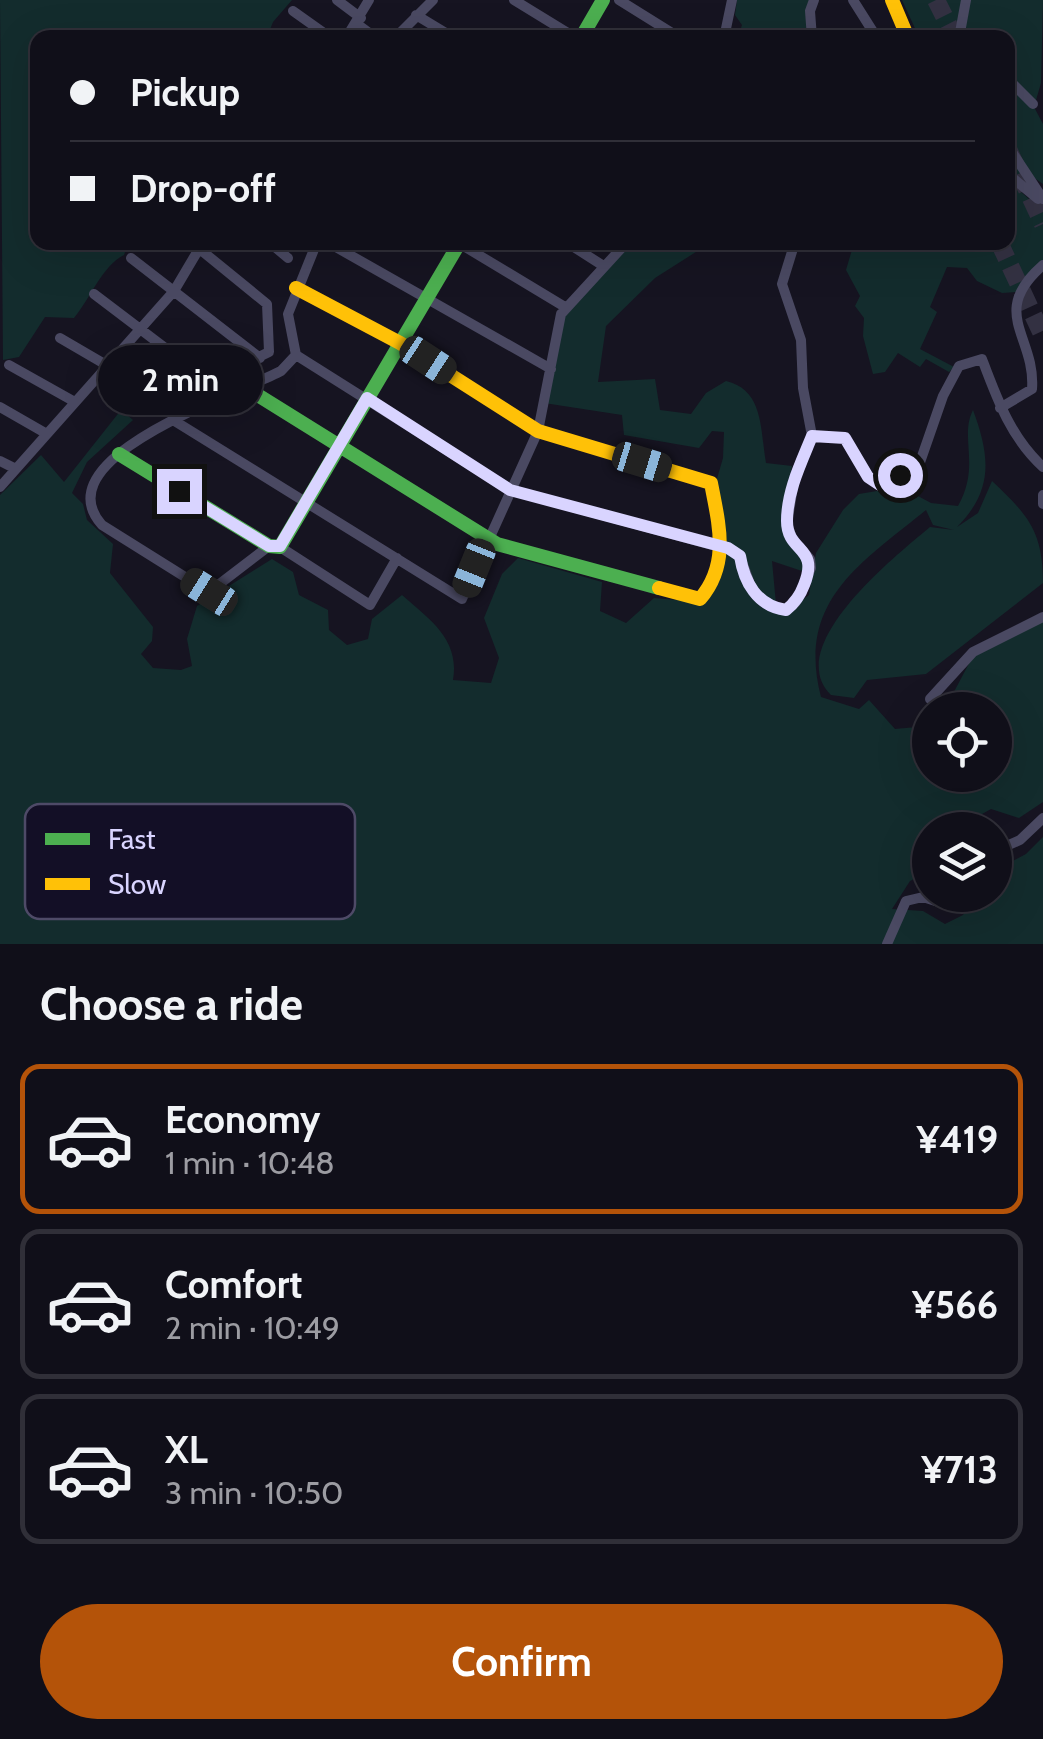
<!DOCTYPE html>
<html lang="en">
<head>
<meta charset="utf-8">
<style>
  :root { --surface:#100f19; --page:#1e1d26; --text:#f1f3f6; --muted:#9c9ca2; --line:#302f38; --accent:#b45309 }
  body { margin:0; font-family:Cabin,sans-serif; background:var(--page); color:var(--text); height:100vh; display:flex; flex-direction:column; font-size:38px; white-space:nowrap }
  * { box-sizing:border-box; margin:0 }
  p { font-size:32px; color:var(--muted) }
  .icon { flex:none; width:55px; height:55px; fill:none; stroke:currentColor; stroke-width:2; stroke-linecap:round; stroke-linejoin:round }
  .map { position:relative; height:944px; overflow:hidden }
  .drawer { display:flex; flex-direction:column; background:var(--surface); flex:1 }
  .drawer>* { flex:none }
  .top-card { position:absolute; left:30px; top:30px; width:985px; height:220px; border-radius:20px; box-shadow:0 10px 40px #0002,0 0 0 2px var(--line); display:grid; align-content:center; height:220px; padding:0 40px; background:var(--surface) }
  .controls { position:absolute; left:912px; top:692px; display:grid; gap:20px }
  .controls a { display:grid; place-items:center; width:100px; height:100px; border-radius:50%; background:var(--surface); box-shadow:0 10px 40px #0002,0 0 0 2px var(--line); font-size:50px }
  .end { position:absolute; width:45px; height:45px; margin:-22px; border:12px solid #d9d4ff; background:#111; box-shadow:0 0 0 5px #111 }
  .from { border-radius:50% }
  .bubble { position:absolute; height:70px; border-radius:35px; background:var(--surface); box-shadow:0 10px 40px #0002,0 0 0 2px var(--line); font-size:32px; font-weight:700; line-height:70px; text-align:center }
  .car { position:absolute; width:30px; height:60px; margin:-30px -15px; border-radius:12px; box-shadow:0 0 8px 2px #0007; background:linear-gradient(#222 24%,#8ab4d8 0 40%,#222 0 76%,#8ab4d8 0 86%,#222 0) }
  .top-card b { display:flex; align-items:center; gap:35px; height:95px; font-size:38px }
  .top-card b+b { border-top:2px solid var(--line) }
  .top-card i { width:25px; height:25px; background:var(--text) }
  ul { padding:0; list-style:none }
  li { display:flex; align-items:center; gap:30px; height:150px; margin:0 20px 15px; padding:0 20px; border:5px solid var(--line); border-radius:20px }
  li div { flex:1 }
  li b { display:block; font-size:38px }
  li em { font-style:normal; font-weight:700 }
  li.selected { border-color:var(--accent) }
  li>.icon { width:90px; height:90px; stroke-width:1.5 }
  h2 { padding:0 40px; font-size:45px; line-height:120px }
  .primary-button { display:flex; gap:20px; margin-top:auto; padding:20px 40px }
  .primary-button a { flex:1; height:115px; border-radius:60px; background:var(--accent); color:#fff; font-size:40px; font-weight:700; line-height:115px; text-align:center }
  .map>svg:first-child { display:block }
  .green { fill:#132c2d }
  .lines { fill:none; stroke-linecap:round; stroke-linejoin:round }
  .highway-tunnel { stroke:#333142; stroke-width:18; stroke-dasharray:18 9; stroke-linecap:butt }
  .street { stroke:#4a4962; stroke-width:10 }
  .fast { stroke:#4caf50; stroke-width:14 }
  .slow { stroke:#ffc107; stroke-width:14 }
  .route { stroke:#d9d4ff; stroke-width:12 }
  .key { fill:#130f26; stroke:#4e4a67; stroke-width:2.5 }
  .key-label { font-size:28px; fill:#d9d4ff }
</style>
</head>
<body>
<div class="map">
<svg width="1043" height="944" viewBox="0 0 1043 944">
  <rect width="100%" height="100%" fill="#161421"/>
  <path class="green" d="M0 0H292L273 22 267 37 38 38V242L128 243 124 255C102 266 90 299 74 318L45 317 19 357 3 360Z
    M737 0H810L809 37H738L742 25 735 15Z
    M902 0H1043L1041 83 1034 107 1043 124V184L1033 177 1018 180 1008 170V38L919 37Z
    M1008 181 1043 211V260L1016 292 1002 293 977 281 967 268 947 267 930 307 937 312 920 349 954 367 949 372 926 359 920 367 898 353 885 372 873 374 863 336 864 318 855 306 860 296 846 270 854 243 1008 242Z
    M627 243H710L655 278 606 326 598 382 655 379 660 410 691 414 706 393 726 381C764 390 760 429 766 463L792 466 783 523 808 563 805 572 772 561 776 604 790 609 809 595 816 553 843 510 859 494 901 487 931 503 958 506C981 465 959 438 973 410 990 456 994 490 957 527L978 513 992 481C1028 515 1043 531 1043 583L926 674 867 680 854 698 831 695C781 646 898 554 930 527L954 530 933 525 926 510C861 563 796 601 821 697L859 709 869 700 895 729 917 727 930 711V775H995V710H934L947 705 974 654 1043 621V802L1019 818 991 809 953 830H930V871L910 881 892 909 923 911 945 924 963 915 975 895H995V870L1026 854 1043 837V944H0V495L41 455 64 482 121 410 133 420 87 462 72 493 83 504 87 520 113 544 110 573 153 627 152 641 141 654 153 668 181 670 192 666 187 639 197 606 272 559 293 572 299 595 328 610 329 630 347 645 368 639 372 619 402 595C429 619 460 639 453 680L491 683 499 658 484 618 502 574 518 558 602 582 600 611 626 623 654 598 701 602 725 559 716 482 723 458 724 432 712 431 699 448 624 435 622 415 544 403 565 307Z"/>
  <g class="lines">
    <path class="highway-tunnel" d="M936 0 955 38
      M1008 149 1043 224
      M999 242 1043 336"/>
    <path class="street" d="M337 0 361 18
      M514 0 576 38
      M619 0 680 38
      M853 0 877 38
      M293 11 331 38
      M416 15 454 38
      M357 24 376 38
      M346 38 369 0
      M395 38 433 0
      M724 38 732 0
      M812 38 810 11 814 0
      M959 38 966 0
      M1008 79 1033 104
      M1008 146 1043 199
      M1008 174 1038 199
      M269 242 288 258
      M327 242 551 369
      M457 242 565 307
      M566 242 602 265
      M131 258 260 358
      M94 294 206 379H213L269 352 267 304 191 242
      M60 338 108 366
      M296 355 510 490 734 551C754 571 741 604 786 610L796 602 811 568 810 559 792 538 787 524 795 475 812 436 803 388 801 340 782 284 795 242
      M9 365 75 402
      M0 407 47 434
      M1000 408 1032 389C1036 336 988 313 1043 265
      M173 420 462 599 538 431 561 314 627 242
      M812 436 845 438 868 477 880 485 919 465 943 396 959 366 982 359C997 399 1011 438 1043 467
      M0 461 16 469
      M0 487 174 291 203 242
      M1043 495V504
      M269 546 209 592 102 525C41 457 240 393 281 371L296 355 288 314 317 242
      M280 547 370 605 397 558
      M930 699 973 652 1043 617
      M995 851 1020 840 1043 818
      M887 944 906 901 923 897 957 908 964 895"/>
    <path class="fast" d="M581 38 603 0
      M248 389 497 544 659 588
      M119 454 269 546 280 547 460 242"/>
    <path class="slow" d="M892 0 908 38
      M296 288 400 343 538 431 711 483C719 525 730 564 700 599L659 588"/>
  </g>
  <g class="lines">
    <path class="route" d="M179 491 269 546H280L367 398 510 490 728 548 740 556C744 582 757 606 786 610 795 603 800 596 804 585 820 546 787 553 787 521 787 491 801 463 812 436L845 438 868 477 880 485 900 475"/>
  </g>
  <rect x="25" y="804" width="330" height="115" rx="15" class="key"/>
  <rect x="45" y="833" width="45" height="12" fill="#4caf50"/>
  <rect x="45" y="878" width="45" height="12" fill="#ffc107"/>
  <g class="key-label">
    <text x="108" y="849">Fast</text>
    <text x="108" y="894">Slow</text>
  </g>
</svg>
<div class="controls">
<a><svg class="icon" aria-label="locate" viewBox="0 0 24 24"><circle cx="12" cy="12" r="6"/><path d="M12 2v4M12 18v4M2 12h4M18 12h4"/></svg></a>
<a><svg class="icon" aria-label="layers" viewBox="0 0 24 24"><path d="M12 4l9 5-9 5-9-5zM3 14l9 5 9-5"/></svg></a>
</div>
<i class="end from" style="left:900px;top:475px"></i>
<i class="end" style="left:179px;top:491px"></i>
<div class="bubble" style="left:98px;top:345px;width:165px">2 min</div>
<i class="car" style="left:428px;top:360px;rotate:123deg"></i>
<i class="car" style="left:642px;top:462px;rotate:107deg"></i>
<i class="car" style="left:474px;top:568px;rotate:202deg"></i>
<i class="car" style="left:209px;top:592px;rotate:302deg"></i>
<div class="top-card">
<b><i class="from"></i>Pickup</b>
<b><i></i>Drop-off</b>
</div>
</div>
<section class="drawer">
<h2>Choose a ride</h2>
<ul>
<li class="selected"><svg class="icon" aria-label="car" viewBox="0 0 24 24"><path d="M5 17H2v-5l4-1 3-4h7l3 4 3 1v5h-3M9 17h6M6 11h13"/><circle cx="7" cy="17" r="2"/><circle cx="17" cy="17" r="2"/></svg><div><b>Economy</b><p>1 min · 10:48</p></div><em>¥419</em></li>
<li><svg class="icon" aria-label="car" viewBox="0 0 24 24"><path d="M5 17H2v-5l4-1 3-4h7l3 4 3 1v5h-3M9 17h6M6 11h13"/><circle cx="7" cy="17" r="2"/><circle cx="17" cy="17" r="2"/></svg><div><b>Comfort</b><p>2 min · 10:49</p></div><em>¥566</em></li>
<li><svg class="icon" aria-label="car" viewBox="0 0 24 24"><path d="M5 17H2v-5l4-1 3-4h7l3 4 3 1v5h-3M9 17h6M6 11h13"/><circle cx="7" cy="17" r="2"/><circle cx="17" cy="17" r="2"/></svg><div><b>XL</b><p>3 min · 10:50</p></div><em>¥713</em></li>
</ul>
<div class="primary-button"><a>Confirm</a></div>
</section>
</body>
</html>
